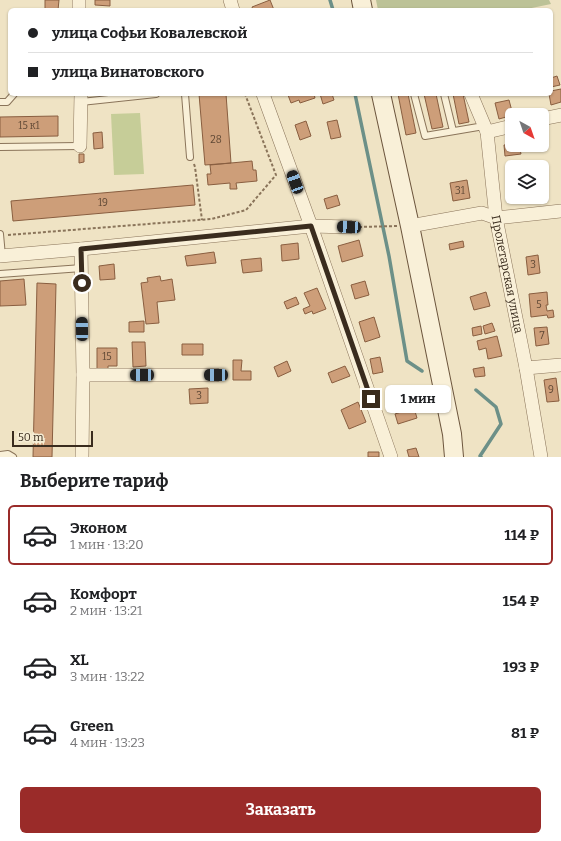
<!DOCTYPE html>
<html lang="ru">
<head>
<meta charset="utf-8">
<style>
  :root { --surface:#fff; --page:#f2f2f2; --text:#202124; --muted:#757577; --line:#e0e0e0; --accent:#9a2b29 }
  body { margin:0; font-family:Bitter,serif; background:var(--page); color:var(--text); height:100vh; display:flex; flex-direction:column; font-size:15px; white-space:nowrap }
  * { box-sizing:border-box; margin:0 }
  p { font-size:13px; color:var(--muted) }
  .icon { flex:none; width:22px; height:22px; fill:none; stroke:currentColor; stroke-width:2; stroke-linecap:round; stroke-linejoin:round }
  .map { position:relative; height:457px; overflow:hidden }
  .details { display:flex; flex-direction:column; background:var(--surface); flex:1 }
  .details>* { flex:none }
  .hud { position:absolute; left:8px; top:8px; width:545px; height:88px; border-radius:6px; box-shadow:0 1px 3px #0004; display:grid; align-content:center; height:88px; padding:0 20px; background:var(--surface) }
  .needle { width:26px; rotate:140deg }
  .buttons { position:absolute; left:505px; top:108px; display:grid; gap:8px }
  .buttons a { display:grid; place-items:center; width:44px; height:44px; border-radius:6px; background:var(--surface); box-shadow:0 1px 3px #0004; font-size:20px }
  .scale { position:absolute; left:12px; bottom:10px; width:81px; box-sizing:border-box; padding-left:4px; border:2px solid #3a2c1e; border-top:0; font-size:11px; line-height:14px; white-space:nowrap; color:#3a2c1e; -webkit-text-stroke:3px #f6edd4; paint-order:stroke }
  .end { position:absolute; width:18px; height:18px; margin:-9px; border:5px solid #3a2c1e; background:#fff; box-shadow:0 0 0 2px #fff }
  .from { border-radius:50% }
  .bubble { position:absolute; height:28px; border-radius:6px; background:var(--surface); box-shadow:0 1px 3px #0004; font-size:13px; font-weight:700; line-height:28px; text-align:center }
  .car { position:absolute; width:12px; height:24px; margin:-12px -6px; border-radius:5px; box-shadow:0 0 3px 1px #0007; background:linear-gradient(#222 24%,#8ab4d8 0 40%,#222 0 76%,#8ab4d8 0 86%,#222 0) }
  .hud b { display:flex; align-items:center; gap:14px; height:38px; font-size:15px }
  .hud b+b { border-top:1px solid var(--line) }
  .hud i { width:10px; height:10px; background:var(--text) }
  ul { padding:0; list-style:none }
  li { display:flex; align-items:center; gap:12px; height:60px; margin:0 8px 6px; padding:0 12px; border:2px solid transparent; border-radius:6px }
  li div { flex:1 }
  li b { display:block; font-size:15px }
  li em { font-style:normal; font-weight:700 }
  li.current { border-color:var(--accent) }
  li>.icon { width:36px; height:36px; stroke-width:1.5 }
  h2 { padding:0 20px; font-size:18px; line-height:48px }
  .cta { display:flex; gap:8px; margin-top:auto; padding:8px 20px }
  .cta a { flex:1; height:46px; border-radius:6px; background:var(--accent); color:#fff; font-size:16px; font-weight:700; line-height:46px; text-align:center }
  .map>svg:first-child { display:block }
  .green { fill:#c6cd98 }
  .cemetery { fill:#bcc297 }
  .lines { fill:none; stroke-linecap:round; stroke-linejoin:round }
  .stream { stroke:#6c9088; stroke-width:3.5 }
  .building { fill:#cd9e79; stroke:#895e40 }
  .service-casing { stroke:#8a745a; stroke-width:8 }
  .minor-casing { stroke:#8a745a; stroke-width:14 }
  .secondary-casing { stroke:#6c553d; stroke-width:20 }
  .path { stroke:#8a745a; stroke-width:2; stroke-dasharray:3 2; stroke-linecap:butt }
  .service { stroke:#f9f0d8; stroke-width:6 }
  .minor { stroke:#f9f0d8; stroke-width:13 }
  .secondary { stroke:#f9f0d8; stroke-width:18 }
  .route { stroke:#3a2c1e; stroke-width:5 }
  .labels { text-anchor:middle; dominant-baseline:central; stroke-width:3; stroke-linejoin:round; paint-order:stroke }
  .number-label { font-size:10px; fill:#5f4835 }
  .street-label { font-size:12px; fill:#3a2c1e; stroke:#f6edd4 }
</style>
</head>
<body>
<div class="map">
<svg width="561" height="457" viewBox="0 0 561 457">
  <rect width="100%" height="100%" fill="#efe3c4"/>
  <path class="green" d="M140 113 144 174 114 175 111 114Z"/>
  <path class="cemetery" d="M376 0H549L551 4 522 10H378Z"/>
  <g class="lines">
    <path class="stream" d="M330 0 333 10
      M355 94 389 256 407 361 422 371
      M476 390 496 407 501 424 480 456 481 457"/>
  </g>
  <path class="building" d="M45 0H59L58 10H45Z
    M95 0H110V6L95 5Z
    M270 0 274 10H253L252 7Z
    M557 76 560 85 551 87V78Z
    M561 89V102L551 105 549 94H551V91Z
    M199 94H226L231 163 205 165Z
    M290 94H314L315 98 300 103 299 100 291 103 288 95Z
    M320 94H332L334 100 323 104Z
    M398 94H408L416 133 406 135Z
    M424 94H436L443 127 432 129Z
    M453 94H463L469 122 459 124Z
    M509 100 513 115 499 119 495 103Z
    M58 116V136L0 137V117Z
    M337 120 341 137 331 139 327 122Z
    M306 121 311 136 300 140 295 125Z
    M102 132 103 148 94 149 93 133Z
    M512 144V145H519L521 154 505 156 504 145Z
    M79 154H84V162L79 163Z
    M252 161 253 170H256L257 181 236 183 237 189H230V183L208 185 207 174H211L210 165Z
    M467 180 470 198 453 201 450 183Z
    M193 185 195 205 13 221 11 201Z
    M337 195 340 205 327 209 324 199Z
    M359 240 363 256 342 262 338 246Z
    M463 241 464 247 450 250 449 244Z
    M298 243 299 259 282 261 281 245Z
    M214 252 216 263 187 266 185 256Z
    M538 255 540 273 528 275 526 257Z
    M261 258 262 271 243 273 241 260Z
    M114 264 115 279 100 280 99 266Z
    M160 276 161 281 172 279 175 300 157 302 159 323 146 324 141 283 148 282 147 278Z
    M24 279 26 305 0 306V281Z
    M365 281 369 295 355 299 351 285Z
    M37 283 56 284 52 457H33Z
    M317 288 326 309 313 314 312 311 305 314 303 309 310 306 304 293Z
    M486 292 490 306 474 310 470 297Z
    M547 292 548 305H546L547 311 553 310 554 317 548 318 547 315 531 317 529 294Z
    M296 297 299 304 287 309 284 302Z
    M374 317 380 337 365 342 359 322Z
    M144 321V332H129V322Z
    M492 323 495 331 485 334 483 326Z
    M481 326 482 334 473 336 472 328Z
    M547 327 549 344 536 346 534 328Z
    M497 336 502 356 488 359 486 348 479 350 477 341Z
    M132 342H145L146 366 133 367Z
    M182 344H203V355H182Z
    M97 348H117V366H108V369H97Z
    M380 357 383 372 373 374 370 359Z
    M233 360H242L241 371H251V380H233Z
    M287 361 291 371 278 377 274 367Z
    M345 366 350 376 332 383 328 373Z
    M484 367 485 376 475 377 473 369Z
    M556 378 559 401 547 402 544 380Z
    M208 388V403L190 404 189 389Z
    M358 402 366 422 349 429 341 410Z
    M414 408 417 418 398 424 395 414Z
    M416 448 419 457H409L407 450Z
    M368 452H379V457H368Z"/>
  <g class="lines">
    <g class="service-casing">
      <path id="service" d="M185 94 190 157
        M414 94 425 136 484 126
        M444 94 453 131
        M0 102H7L14 94
        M81 102 156 94
        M0 147 80 146
        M0 234 2 256
        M0 274 82 268
        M0 455 8 454 13 457"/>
    </g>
    <g class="minor-casing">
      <g id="minor">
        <path d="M79 0V10"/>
        <path d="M230 0 233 10"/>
        <path d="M263 94 311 226 391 457"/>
        <path id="s1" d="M471 94 487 132 496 218 526 368 541 457"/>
        <path d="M542 119 561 115"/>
        <path d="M487 132 512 126"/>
        <path d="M80 146 81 94"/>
        <path d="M410 226 482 213 496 218 561 211"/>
        <path d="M81 249 83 375 82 457"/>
        <path d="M0 256 81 249 311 226 349 227"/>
        <path d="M526 368 561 365"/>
        <path d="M83 375H216"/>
      </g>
    </g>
    <g class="secondary-casing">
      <path id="secondary" d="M361 0 363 10
        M381 94 410 226 452 434 454 457"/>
    </g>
    <path class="path" d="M194 164 195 167 202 220
      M359 227 397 226
      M8 235 211 219 246 210 276 175 245 94"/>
    <use href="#service" class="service"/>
    <use href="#minor" class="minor"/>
    <use href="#secondary" class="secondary"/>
  </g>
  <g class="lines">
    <path class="route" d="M82 283 81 249 311 226 371 399"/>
  </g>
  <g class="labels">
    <g class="number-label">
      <text x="29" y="126">15 к1</text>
      <text x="216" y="140">28</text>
      <text x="460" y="191">31</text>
      <text x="103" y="203">19</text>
      <text x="533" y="265">3</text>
      <text x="539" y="305">5</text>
      <text x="542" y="336">7</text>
      <text x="107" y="357">15</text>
      <text x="551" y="390">9</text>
      <text x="199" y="396">3</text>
    </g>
    <g class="street-label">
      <text stroke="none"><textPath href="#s1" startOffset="185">Пролетарская улица</textPath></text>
    </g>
  </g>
</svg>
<div class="buttons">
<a><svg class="needle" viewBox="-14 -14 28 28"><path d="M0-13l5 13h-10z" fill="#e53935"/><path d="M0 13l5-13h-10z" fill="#757577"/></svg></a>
<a><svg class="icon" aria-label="layers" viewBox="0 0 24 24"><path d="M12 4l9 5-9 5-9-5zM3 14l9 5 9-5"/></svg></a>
</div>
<div class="scale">50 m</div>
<i class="end from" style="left:82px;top:283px"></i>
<i class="end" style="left:371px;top:399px"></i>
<div class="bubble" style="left:385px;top:385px;width:66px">1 мин</div>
<i class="car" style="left:295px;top:182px;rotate:340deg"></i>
<i class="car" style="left:349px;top:227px;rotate:273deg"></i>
<i class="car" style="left:82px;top:329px;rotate:359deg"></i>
<i class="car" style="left:142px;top:375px;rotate:270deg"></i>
<i class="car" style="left:216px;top:375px;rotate:270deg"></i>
<div class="hud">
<b><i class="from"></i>улица Софьи Ковалевской</b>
<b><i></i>улица Винатовского</b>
</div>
</div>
<section class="details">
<h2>Выберите тариф</h2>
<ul>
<li class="current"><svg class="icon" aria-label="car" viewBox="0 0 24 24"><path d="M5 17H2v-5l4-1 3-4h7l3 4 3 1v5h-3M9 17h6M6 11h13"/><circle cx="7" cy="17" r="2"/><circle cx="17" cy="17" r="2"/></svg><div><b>Эконом</b><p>1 мин · 13:20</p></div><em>114 ₽</em></li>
<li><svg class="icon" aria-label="car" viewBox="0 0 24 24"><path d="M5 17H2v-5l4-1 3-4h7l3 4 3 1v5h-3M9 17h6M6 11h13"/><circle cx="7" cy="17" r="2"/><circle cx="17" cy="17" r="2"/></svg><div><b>Комфорт</b><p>2 мин · 13:21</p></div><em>154 ₽</em></li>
<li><svg class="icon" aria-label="car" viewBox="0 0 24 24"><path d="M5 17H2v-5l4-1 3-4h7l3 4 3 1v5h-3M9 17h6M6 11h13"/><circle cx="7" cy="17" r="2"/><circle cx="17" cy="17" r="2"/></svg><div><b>XL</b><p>3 мин · 13:22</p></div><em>193 ₽</em></li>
<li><svg class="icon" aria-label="car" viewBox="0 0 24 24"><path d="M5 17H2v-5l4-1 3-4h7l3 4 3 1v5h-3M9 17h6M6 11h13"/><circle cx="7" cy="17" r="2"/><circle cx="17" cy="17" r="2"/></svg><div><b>Green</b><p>4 мин · 13:23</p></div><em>81 ₽</em></li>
</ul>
<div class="cta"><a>Заказать</a></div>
</section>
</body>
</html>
